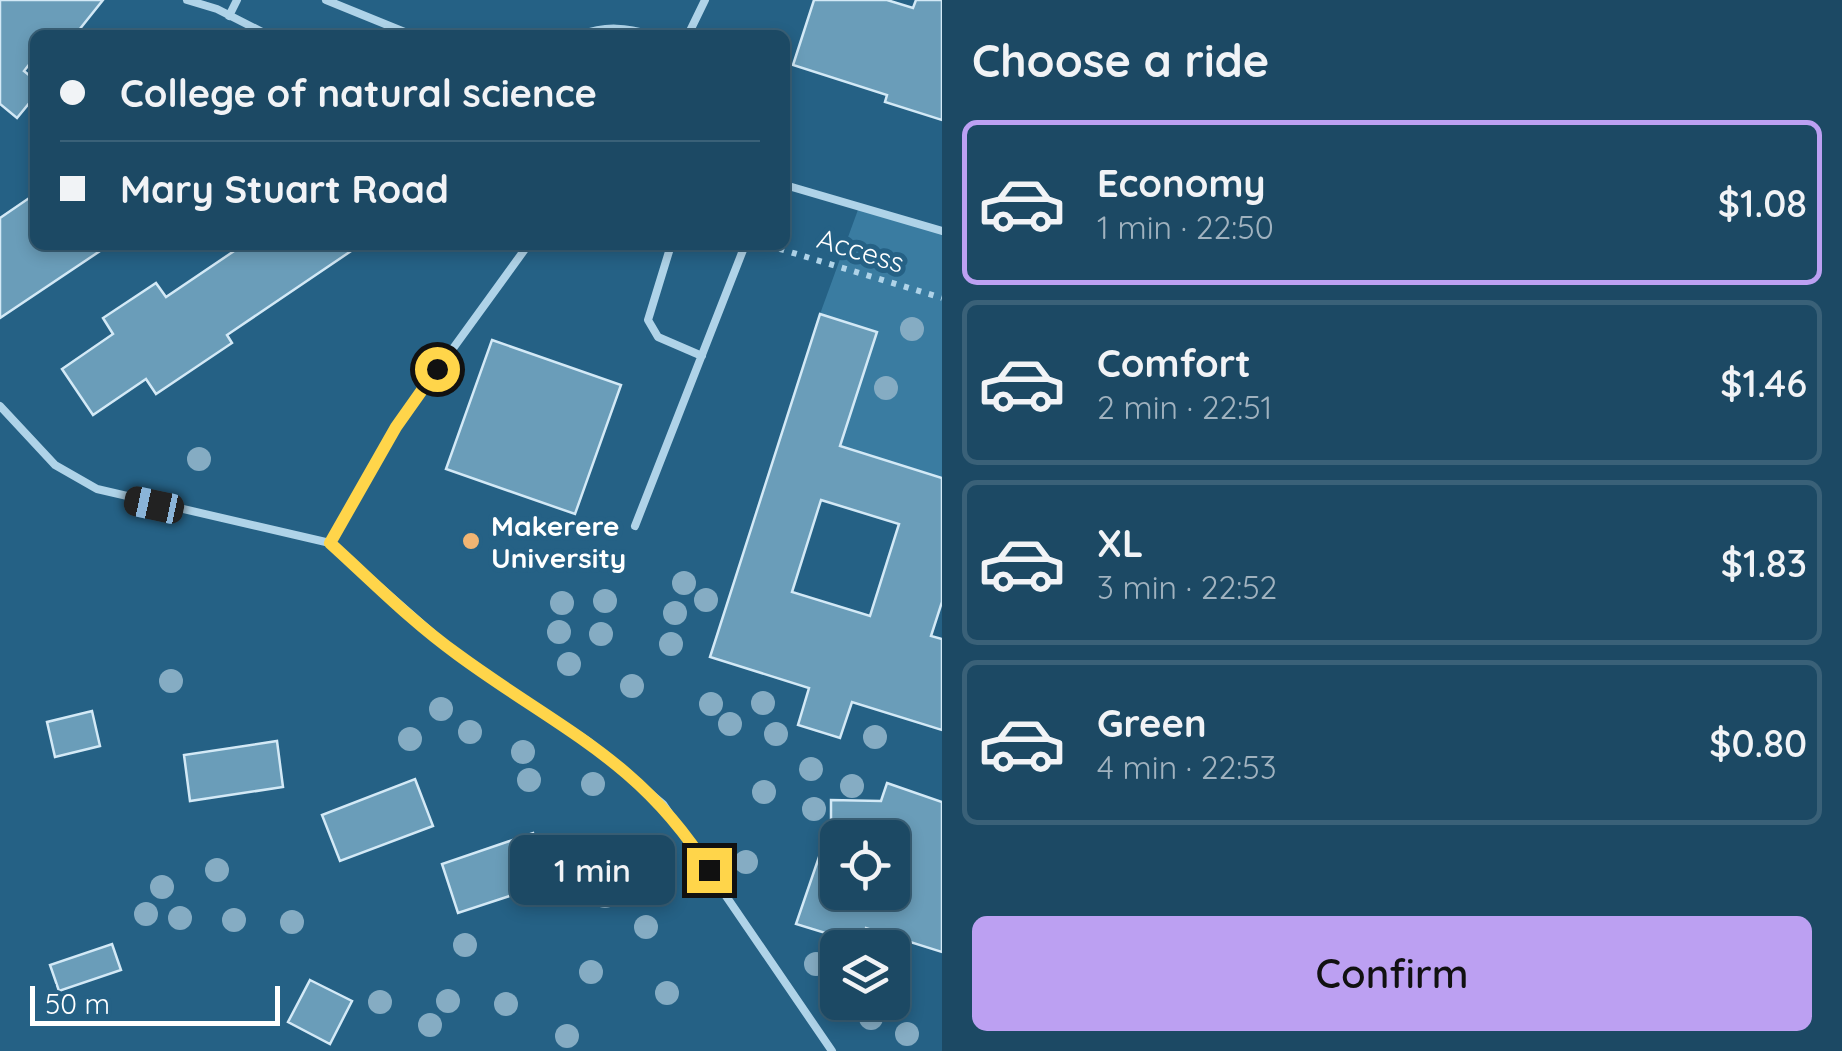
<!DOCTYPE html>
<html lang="en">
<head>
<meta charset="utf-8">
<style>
  :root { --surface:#1c4964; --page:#29536d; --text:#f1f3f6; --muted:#a0b2bf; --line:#3a6178; --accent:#bca0f2 }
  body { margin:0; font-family:Quicksand,sans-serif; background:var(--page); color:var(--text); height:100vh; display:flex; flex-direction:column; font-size:38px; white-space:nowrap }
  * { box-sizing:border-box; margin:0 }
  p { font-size:32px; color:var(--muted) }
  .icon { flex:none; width:55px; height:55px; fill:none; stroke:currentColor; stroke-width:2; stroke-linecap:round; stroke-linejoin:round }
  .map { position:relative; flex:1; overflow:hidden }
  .sheet { display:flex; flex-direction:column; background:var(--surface); width:900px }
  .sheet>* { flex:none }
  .hud { position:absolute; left:30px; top:30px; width:760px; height:220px; border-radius:15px; box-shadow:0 5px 15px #0003,0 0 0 2px var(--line); display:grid; align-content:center; height:220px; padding:0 30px; background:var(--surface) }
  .buttons { position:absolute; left:820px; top:820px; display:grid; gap:20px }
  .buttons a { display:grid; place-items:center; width:90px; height:90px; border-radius:15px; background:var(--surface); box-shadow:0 5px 15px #0003,0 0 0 2px var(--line); font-size:50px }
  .scale { position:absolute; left:30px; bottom:25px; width:250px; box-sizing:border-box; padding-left:10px; border:5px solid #fff; border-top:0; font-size:28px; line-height:35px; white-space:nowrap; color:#fff; -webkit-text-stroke:8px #256185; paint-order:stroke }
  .end { position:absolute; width:45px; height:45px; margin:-22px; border:12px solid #ffd54a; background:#111; box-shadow:0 0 0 5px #111 }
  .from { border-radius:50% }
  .bubble { position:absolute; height:70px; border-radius:15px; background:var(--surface); box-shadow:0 5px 15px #0003,0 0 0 2px var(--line); font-size:32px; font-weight:600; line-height:70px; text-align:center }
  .car { position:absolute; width:30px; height:60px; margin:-30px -15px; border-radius:12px; box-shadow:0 0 8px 2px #0007; background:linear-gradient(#222 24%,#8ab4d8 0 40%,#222 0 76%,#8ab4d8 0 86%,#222 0) }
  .hud b { display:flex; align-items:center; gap:35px; height:95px; font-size:38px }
  .hud b+b { border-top:2px solid var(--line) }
  .hud i { width:25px; height:25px; background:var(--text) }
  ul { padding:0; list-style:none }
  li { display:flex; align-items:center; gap:30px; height:165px; margin:0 20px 15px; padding:0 10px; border:5px solid var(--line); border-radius:15px }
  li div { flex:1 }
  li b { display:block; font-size:38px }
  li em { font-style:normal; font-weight:600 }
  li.active { border-color:var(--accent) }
  li>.icon { width:90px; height:90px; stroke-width:1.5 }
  h2 { padding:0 30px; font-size:45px; line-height:120px }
  .action { display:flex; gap:20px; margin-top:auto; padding:20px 30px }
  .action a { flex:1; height:115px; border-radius:15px; background:var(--accent); color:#111; font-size:40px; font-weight:600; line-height:115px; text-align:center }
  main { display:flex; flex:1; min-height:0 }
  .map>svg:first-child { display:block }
  .green { fill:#3a7ca1 }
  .building { fill:#6a9db9; stroke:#d3e9f6; stroke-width:2.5; fill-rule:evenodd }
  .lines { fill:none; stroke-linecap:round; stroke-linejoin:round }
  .path { stroke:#afd3e8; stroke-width:6; stroke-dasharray:5 8; stroke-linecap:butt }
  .lane { stroke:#afd3e8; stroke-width:8 }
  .tree { fill:#85acc3 }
  .route { stroke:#ffd54a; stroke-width:12 }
  .poi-dot { fill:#f1b573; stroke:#256185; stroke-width:4 }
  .labels { text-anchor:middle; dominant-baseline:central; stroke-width:10; stroke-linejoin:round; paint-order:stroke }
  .street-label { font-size:28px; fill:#fff; stroke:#256185 }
  .poi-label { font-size:28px; font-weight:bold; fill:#fff; stroke:#256185; text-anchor:start }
</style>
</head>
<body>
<main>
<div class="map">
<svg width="942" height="1051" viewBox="0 0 942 1051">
  <rect width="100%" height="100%" fill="#256185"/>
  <path class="green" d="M859 207 942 231V478L840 446 877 332 820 314Z"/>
  <path class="building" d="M0 0H103L75 35H35V57L24 71 35 80V96L17 118 0 104Z
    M814 0H887L913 8 916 0H942V120L885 102 887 95 793 65Z
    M35 194V245H109L0 318V218Z
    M243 245H360L227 335 232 343 156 394 146 379 93 415 62 369 113 334 103 318 156 283 166 297Z
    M820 314 877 332 840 446 942 478V602L931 636 942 639V730L852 702 840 738 798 725 809 688 710 657ZM821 500 899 524 870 616 792 592Z
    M492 340 621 385 575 514 446 469Z
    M92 711 100 746 55 757 47 722Z
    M277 741 283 787 190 801 184 755Z
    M415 779 433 826 340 861 322 815Z
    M887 783 942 802V952L866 928 861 944 796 924 831 822V800L881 801ZM838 838H892V850L904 856 887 906 838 892Z
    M533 833 549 883 458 913 442 864Z
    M112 944 121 970 59 991 50 965Z
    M310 980 352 1001 330 1044 288 1022Z"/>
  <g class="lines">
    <path class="path" d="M767 245 942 298"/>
    <path class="lane" d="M187 0 217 9 268 35
      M326 0 412 35
      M229 16 237 0
      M581 35C606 25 627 28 652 35
      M688 35 705 0
      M785 185 942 231
      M671 245 648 320 658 337 702 356
      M0 406 55 465 97 489 330 543
      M635 526 745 245
      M330 543 456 654 588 741 663 804 832 1051
      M330 543 396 427 528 245"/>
  </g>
  <g class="tree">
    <circle cx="912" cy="329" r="12"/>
    <circle cx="886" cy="388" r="12"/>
    <circle cx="199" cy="459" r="12"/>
    <circle cx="684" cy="583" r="12"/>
    <circle cx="706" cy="600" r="12"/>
    <circle cx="605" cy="601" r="12"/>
    <circle cx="562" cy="603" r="12"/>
    <circle cx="675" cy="613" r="12"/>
    <circle cx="559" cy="632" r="12"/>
    <circle cx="601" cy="634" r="12"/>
    <circle cx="671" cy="644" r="12"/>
    <circle cx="569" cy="664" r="12"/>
    <circle cx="171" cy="681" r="12"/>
    <circle cx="632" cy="686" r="12"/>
    <circle cx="763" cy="703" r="12"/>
    <circle cx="711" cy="704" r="12"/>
    <circle cx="441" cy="709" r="12"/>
    <circle cx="730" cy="724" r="12"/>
    <circle cx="470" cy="732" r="12"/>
    <circle cx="776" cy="734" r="12"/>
    <circle cx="875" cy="737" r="12"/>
    <circle cx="410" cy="739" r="12"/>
    <circle cx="523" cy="752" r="12"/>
    <circle cx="811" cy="769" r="12"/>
    <circle cx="529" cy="780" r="12"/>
    <circle cx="593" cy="784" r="12"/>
    <circle cx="852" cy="786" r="12"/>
    <circle cx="764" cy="792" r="12"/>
    <circle cx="814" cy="809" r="12"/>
    <circle cx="746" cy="862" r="12"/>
    <circle cx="217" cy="870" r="12"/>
    <circle cx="662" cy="883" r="12"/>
    <circle cx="162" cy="887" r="12"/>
    <circle cx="605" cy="896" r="12"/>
    <circle cx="146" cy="914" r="12"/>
    <circle cx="180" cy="918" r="12"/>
    <circle cx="234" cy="920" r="12"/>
    <circle cx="292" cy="922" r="12"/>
    <circle cx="646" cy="927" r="12"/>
    <circle cx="465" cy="945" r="12"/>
    <circle cx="816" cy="964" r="12"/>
    <circle cx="591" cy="972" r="12"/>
    <circle cx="667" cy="993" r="12"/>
    <circle cx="448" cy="1001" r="12"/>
    <circle cx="380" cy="1002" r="12"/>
    <circle cx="506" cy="1004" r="12"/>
    <circle cx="871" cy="1018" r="12"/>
    <circle cx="430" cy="1025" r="12"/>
    <circle cx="907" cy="1034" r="12"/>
    <circle cx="567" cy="1036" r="12"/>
  </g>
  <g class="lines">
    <path class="route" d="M437 369 396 427 330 543C372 581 411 621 457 654 556 727 641 760 709 870"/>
  </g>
  <circle class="poi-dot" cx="471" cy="541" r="10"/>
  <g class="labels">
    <g class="street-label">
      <text transform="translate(861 250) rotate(17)">Access</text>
    </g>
    <g class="poi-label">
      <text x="491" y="525">Makerere<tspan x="491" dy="32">University</tspan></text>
    </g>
  </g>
</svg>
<div class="buttons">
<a><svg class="icon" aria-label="locate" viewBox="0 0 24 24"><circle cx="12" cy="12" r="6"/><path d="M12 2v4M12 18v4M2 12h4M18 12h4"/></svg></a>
<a><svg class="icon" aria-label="layers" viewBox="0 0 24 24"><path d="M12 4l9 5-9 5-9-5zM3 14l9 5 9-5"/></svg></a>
</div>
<div class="scale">50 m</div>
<i class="end from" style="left:437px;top:369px"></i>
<i class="end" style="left:709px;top:870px"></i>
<div class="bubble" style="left:510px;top:835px;width:165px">1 min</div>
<i class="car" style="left:154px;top:505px;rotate:282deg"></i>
<div class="hud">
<b><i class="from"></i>College of natural science</b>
<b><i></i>Mary Stuart Road</b>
</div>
</div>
<section class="sheet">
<h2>Choose a ride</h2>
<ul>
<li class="active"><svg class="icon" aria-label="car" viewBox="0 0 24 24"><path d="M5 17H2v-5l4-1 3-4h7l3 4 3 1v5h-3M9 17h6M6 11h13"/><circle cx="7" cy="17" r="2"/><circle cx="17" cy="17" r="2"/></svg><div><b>Economy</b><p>1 min · 22:50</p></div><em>$1.08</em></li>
<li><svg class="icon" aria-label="car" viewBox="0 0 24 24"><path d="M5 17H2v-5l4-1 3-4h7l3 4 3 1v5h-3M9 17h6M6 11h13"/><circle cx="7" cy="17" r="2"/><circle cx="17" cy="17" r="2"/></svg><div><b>Comfort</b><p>2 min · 22:51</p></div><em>$1.46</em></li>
<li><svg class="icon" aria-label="car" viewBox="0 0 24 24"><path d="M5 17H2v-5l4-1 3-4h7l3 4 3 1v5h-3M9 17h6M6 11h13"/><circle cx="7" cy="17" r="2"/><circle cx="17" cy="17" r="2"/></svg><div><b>XL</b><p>3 min · 22:52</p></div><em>$1.83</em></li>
<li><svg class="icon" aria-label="car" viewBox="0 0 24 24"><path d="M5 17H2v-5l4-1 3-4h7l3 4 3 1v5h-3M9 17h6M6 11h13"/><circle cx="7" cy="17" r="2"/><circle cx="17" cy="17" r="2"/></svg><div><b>Green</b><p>4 min · 22:53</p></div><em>$0.80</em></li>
</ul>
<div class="action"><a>Confirm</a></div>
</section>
</main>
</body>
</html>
